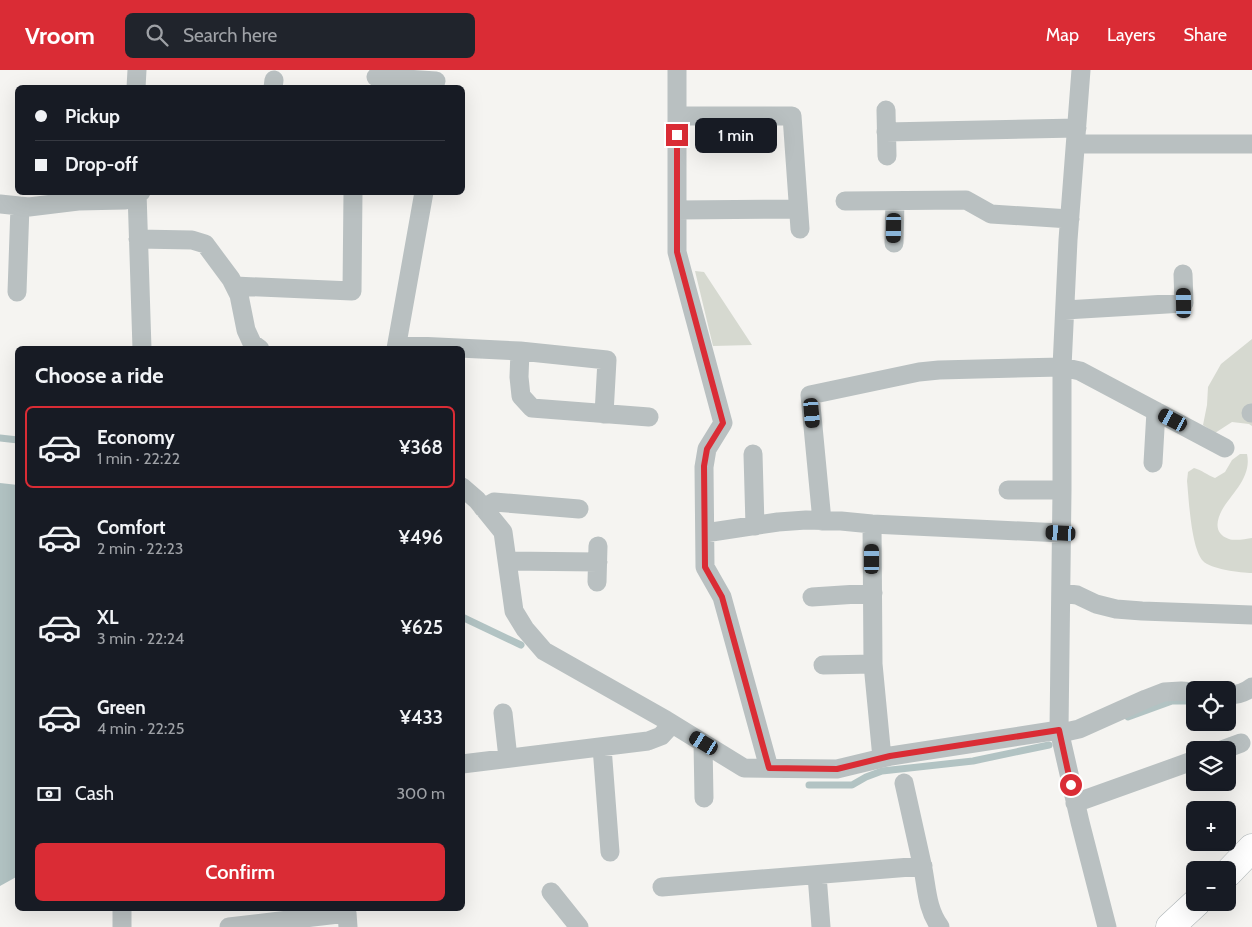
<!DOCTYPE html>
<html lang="en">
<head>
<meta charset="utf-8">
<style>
  :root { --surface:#171b24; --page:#20242c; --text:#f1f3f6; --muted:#9ea1a6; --line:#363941; --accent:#da2c35 }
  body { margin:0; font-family:Cabin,sans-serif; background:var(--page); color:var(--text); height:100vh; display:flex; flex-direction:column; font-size:19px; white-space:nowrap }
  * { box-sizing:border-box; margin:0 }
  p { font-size:16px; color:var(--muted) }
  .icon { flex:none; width:28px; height:28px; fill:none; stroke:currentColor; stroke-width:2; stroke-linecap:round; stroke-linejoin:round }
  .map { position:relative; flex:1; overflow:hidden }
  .drawer { position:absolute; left:15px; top:276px; width:450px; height:565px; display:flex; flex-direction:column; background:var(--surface); border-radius:8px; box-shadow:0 5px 20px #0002 }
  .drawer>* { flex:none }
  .top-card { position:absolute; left:15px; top:15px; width:450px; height:110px; border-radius:8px; box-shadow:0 5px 20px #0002; display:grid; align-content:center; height:110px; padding:0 20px; background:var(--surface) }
  .controls { position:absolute; left:1186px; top:611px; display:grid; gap:10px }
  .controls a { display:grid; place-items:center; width:50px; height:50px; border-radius:8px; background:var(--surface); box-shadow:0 5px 20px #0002; font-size:25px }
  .end { position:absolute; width:22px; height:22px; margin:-11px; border:6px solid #da2c35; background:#fff; box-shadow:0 0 0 2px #fff }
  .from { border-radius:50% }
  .bubble { position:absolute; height:35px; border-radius:8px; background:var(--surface); box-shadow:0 5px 20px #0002; font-size:16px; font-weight:600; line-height:35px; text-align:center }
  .car { position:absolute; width:15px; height:30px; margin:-15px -8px; border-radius:6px; box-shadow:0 0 4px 1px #0007; background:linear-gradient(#222 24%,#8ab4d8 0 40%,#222 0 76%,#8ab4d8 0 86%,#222 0) }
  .top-card b { display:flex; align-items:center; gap:18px; height:48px; font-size:19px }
  .top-card b+b { border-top:1px solid var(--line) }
  .top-card i { width:12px; height:12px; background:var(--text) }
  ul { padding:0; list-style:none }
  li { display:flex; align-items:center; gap:15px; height:82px; margin:0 10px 8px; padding:0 10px; border:2px solid transparent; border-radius:8px }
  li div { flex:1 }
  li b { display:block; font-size:19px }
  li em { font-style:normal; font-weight:600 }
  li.on { border-color:var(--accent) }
  li>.icon { width:45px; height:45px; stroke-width:1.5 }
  h2 { padding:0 20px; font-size:22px; line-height:60px }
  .pay { display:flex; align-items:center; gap:12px; height:55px; padding:0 20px; font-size:19px }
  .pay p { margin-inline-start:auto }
  .cta { display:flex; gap:10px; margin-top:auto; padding:10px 20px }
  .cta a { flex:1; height:58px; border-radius:8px; background:var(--accent); color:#fff; font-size:20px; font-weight:600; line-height:58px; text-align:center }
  header { display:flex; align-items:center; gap:30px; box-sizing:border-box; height:70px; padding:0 25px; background:var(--accent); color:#fff }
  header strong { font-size:24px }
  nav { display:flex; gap:28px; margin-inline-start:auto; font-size:18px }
  .search { width:350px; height:45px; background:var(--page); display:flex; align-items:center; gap:12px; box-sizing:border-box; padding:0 18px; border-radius:8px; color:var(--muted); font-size:19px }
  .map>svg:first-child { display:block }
  .green { fill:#d6d9d0 }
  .water { fill:#b2c3c3 }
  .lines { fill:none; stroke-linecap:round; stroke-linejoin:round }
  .stream { stroke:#b2c3c3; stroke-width:7 }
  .primary-casing { stroke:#afb6b8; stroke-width:29 }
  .street { stroke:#b9c0c1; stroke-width:19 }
  .primary { stroke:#fff; stroke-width:28 }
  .route { stroke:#da2c35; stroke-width:6 }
</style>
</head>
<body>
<header>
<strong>Vroom</strong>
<div class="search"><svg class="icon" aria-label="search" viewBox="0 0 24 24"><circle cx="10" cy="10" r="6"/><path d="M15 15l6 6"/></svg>Search here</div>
<nav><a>Map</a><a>Layers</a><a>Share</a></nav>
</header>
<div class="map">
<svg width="1252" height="857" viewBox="0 0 1252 857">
  <rect width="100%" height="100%" fill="#f5f4f1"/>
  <path class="green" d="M695 201 704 202 752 275 713 276Z
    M1252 269V356L1249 354 1232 352 1215 363 1203 355 1207 335 1208 317 1221 294Z
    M1240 384H1247C1252 407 1232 423 1222 440 1216 451 1214 464 1229 469 1235 471 1246 469 1252 468V503C1241 503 1210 499 1203 491 1191 478 1189 430 1187 411L1188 402 1194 398C1202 400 1207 405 1215 408L1225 402 1232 390Z"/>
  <path class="water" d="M0 413 18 415V806L0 816Z"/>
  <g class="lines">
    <path class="stream" d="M0 368 18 370
      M462 547 521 575
      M1128 647 1172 631H1192
      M809 715H852L866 707 882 701 973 691 1049 675"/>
    <g class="primary-casing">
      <path id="primary" d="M1228 803 1252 778
        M1170 857 1197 832"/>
    </g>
    <path class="street" d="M677 0V182L723 353 707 379 704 397 705 497 722 527 769 698
      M1081 0 1068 170 1062 297V420L1059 660 1080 752 1107 857
      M376 7 436 11
      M136 18 137 0
      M273 18 274 10
      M886 40 887 86
      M677 46H792L800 159
      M886 62 1077 58
      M1076 74H1252
      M137 122 142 279
      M845 131 966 130 991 144 1070 149
      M0 134 29 137 78 131 125 130 141 122
      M677 140 798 139
      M138 169 192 170 205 174 231 209 239 225 246 260 252 273 260 279
      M894 173 895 131
      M235 216 352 221 353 122
      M17 222 20 136
      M1065 240 1184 233 1183 204
      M397 275 520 281 607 290 604 344
      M396 279 424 122
      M520 281 519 307 521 326 532 338 649 347
      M1251 343H1252
      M753 384 755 456
      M1153 393 1156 341
      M462 417 477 430 503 462 514 541 525 559 544 581 666 650 744 698 837 699 891 686 1059 660 1070 661 1079 659 1146 629 1164 622 1181 621 1195 622
      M1008 420H1062
      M483 438 494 432 579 439
      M822 451 810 325 919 302 939 300 1062 297 1080 301 1225 378
      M872 454 873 594 882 688
      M705 463 778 452 806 450 841 451 872 454 1061 463
      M507 491 598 492
      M597 512 598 476
      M1061 523 1077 525 1096 534 1116 539 1142 541 1252 545
      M812 527 873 523
      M823 595 873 594
      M1228 625C1237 625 1245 623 1252 617
      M503 643 508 688
      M703 673 704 728
      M602 677 610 782
      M1222 680 1241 673
      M462 694 648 671 661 666 672 654
      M904 713C910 740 916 767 922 794 927 816 926 838 940 857
      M1075 733 1195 690
      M817 805 821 857
      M662 817 923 796
      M551 822 579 857
      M122 857V839
      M229 857 347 843 348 857"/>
    <use href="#primary" class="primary"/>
  </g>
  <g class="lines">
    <path class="route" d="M677 65V182L723 353 707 379 704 396 705 497 722 527 769 698 837 699 890 686 1059 660 1071 715"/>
  </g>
</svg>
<div class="controls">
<a><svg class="icon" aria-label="locate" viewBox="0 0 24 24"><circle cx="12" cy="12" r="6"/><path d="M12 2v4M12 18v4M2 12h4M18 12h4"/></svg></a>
<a><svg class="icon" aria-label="layers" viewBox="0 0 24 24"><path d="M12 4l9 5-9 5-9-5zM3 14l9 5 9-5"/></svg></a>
<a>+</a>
<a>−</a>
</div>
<i class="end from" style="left:1071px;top:715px"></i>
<i class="end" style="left:677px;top:65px"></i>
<div class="bubble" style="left:695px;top:48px;width:82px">1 min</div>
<i class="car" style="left:894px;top:158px;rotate:181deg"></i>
<i class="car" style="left:1184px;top:233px;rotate:359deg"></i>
<i class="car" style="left:812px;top:343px;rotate:175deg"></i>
<i class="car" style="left:1173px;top:350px;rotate:298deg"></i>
<i class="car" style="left:1061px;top:463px;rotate:273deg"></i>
<i class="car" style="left:872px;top:489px;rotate:0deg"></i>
<i class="car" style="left:704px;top:673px;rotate:301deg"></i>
<div class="top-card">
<b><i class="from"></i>Pickup</b>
<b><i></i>Drop-off</b>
</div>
<section class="drawer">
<h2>Choose a ride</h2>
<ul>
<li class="on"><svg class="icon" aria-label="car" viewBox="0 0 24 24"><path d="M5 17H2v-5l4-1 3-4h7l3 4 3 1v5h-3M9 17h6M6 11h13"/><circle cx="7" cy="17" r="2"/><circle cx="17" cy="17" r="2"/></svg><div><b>Economy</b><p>1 min · 22:22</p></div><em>¥368</em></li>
<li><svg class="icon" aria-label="car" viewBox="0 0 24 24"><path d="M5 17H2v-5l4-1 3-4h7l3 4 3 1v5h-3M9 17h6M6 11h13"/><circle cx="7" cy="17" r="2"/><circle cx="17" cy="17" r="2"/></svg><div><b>Comfort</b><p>2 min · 22:23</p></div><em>¥496</em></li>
<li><svg class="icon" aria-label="car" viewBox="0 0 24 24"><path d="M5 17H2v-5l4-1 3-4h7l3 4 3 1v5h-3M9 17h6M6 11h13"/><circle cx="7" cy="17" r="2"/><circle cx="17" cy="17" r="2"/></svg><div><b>XL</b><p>3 min · 22:24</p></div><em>¥625</em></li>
<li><svg class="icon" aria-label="car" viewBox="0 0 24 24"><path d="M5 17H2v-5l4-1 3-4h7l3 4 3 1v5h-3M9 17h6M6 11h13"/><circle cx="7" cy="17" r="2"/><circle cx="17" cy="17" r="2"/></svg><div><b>Green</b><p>4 min · 22:25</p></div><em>¥433</em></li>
</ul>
<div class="pay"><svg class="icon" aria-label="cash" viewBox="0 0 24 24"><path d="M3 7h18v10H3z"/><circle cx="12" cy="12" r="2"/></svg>Cash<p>300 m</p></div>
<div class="cta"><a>Confirm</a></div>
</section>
</div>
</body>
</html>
